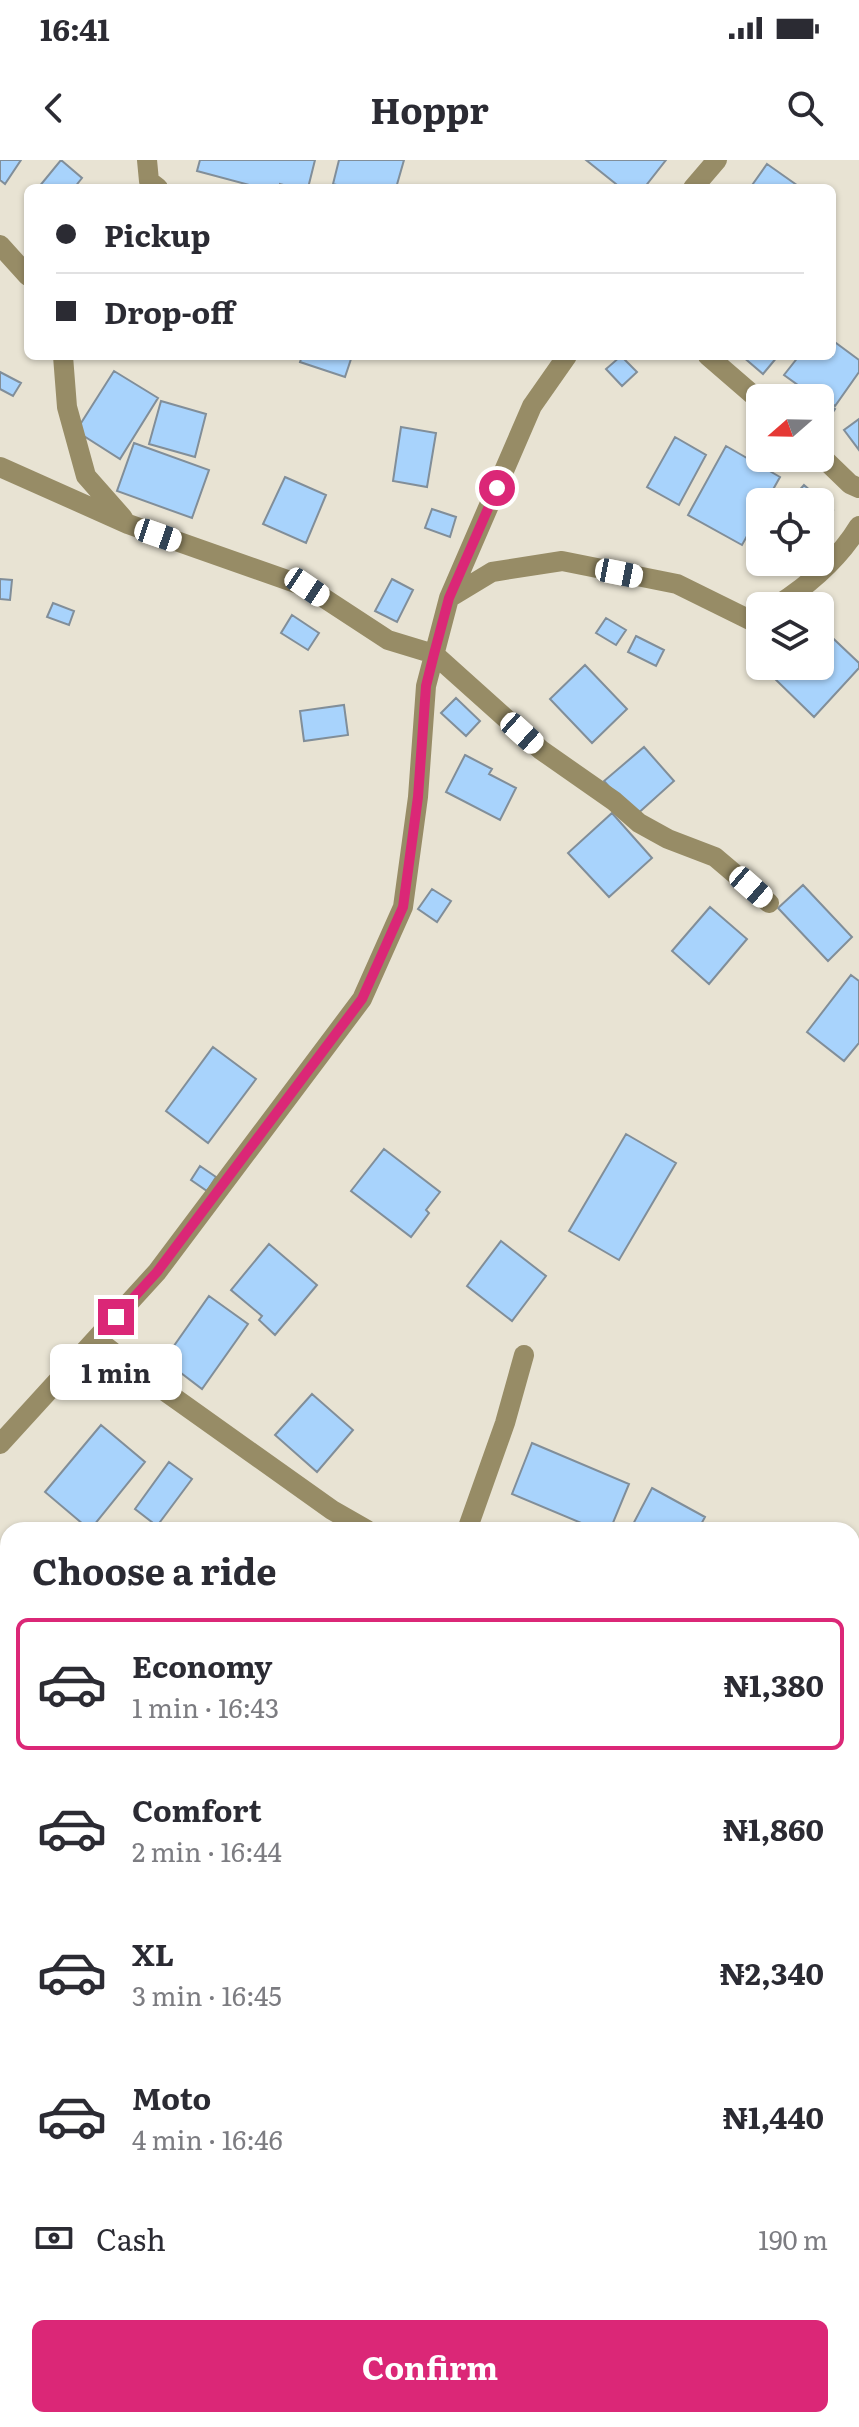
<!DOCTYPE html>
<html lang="en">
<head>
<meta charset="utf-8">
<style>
  :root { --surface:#fff; --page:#f2f2f3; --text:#2b2b33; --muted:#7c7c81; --line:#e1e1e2; --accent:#db2777 }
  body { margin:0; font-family:Literata,serif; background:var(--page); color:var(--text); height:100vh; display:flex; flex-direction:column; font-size:30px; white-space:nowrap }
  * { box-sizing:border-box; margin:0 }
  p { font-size:26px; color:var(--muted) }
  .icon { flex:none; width:44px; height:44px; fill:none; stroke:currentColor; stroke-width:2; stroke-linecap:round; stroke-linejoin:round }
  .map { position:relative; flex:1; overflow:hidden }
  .side { position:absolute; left:0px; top:1362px; width:860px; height:906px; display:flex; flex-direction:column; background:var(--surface); border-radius:24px 24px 0 0; box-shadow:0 2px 6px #0004 }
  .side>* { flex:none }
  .top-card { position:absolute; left:24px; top:24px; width:812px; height:176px; border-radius:12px; box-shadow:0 2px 6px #0004; display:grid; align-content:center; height:176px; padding:0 32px; background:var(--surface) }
  .needle { width:52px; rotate:250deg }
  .fabs { position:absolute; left:746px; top:224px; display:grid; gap:16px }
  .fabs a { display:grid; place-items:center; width:88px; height:88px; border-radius:12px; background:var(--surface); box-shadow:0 2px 6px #0004; font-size:40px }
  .end { position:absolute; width:36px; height:36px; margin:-18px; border:10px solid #db2777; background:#fff; box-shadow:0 0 0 4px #fff }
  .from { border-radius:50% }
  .bubble { position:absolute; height:56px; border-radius:12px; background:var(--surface); box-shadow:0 2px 6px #0004; font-size:26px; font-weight:700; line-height:56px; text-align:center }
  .car { position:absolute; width:24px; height:48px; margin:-24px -12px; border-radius:10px; box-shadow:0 0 6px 2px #0007; background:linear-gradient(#fff 24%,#345 0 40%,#fff 0 76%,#345 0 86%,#fff 0) }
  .top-card b { display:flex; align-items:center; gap:28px; height:76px; font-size:30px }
  .top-card b+b { border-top:2px solid var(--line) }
  .top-card i { width:20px; height:20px; background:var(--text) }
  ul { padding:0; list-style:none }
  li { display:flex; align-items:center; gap:24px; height:132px; margin:0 16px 12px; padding:0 16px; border:4px solid transparent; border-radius:12px }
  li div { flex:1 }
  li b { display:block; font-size:30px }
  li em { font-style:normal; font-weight:700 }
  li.on { border-color:var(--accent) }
  li>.icon { width:72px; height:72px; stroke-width:1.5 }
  h2 { padding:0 32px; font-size:36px; line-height:96px }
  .pay { display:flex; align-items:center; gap:20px; height:88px; padding:0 32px; font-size:30px }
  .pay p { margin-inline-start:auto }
  .button { display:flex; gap:16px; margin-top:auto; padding:16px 32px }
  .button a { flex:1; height:92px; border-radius:12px; background:var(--accent); color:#fff; font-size:32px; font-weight:700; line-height:92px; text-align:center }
  .status { display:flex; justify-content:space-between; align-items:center; height:56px; padding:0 40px; background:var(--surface); direction:ltr }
  .status svg { height:22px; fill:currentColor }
  header { display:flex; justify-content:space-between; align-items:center; height:104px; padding:0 32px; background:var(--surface); font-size:36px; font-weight:700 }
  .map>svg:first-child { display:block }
  .building { fill:#a8d3fc; stroke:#818e99; stroke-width:2 }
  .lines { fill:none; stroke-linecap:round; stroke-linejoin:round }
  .street { stroke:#978c66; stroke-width:20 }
  .route { stroke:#db2777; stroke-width:10 }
</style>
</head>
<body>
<div class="status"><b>16:41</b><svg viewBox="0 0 49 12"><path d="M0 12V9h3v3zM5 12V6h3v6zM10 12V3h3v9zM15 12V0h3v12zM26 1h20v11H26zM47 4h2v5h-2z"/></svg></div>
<header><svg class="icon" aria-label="back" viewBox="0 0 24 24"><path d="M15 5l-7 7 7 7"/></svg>Hoppr<svg class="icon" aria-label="search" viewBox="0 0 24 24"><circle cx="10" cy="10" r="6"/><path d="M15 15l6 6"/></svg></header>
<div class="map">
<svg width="859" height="2267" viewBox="0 0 859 2267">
  <rect width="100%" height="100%" fill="#e8e3d3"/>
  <path class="building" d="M0 0H21L5 24 0 20Z
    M61 0 82 18 74 28H38Z
    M200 0H315L308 28H295L280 24V28H261L197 11Z
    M339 0H404L396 28H347L333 24Z
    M586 0H666L644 28H621Z
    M767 4 801 28H750Z
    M832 180 859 200V212L835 246 822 236 820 238H816L784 215 799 196H832Z
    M302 196H352L345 217 300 202Z
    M621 196 637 212 622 226 606 209Z
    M742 196H778L763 214Z
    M114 211 158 238 120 299 76 271Z
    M0 212 21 223 13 236 0 229Z
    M822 240 835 249 825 264 820 261Z
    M161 241 206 254 195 297 149 284Z
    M859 259V290L844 270Z
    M401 267 436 273 427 327 393 321Z
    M675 277 706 295 679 345 647 327Z
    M134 283 209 310 192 358 117 331Z
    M726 286 780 317 766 342H760V353L742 385 688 355Z
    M285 317 326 335 306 383 263 364Z
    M804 325 833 350 820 364V342H789Z
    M432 349 456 357 450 377 425 368Z
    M0 419 12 420 10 440 0 439Z
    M392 419 413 430 397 462 375 451Z
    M53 443 74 451 69 465 47 457Z
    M292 455 319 473 308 490 281 473Z
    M606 458 626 470 616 485 596 473Z
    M820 466 859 503V508L814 557 770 514 778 506H820Z
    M636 476 664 490 656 506 628 492Z
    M585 505 627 549 592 583 550 539Z
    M456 538 480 561 466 576 441 553Z
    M344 545 348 575 304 581 300 551Z
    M644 587 674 621 635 656 604 621Z
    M465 595 492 609 489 614 516 628 500 660 446 632Z
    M612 653 652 698 609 737 568 693Z
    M803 725 852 777 828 801 778 748Z
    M432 729 451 741 437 762 418 749Z
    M710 747 747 779 709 824 672 791Z
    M851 815 859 821V883L844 901 807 872Z
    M213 887 256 919 208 983 166 951Z
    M626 974 676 1003 619 1100 569 1071Z
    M384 989 440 1032 426 1050 429 1053 411 1077 351 1031Z
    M200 1006 216 1017 207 1031 191 1020Z
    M501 1081 546 1116 512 1161 467 1126Z
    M269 1084 317 1125 275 1175 259 1160 262 1156 231 1130Z
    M209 1136 248 1164 202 1229 164 1200Z
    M312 1234 353 1270 317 1312 275 1275Z
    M101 1265 145 1302 90 1370 45 1332Z
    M532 1283 629 1324 610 1370H598L512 1334Z
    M169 1302 192 1319 157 1366 135 1349Z
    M652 1328 705 1357 698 1370H630Z
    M0 1442 6 1446 8 1443V1501L0 1496Z
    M852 1443 859 1447V1483L852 1497Z
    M0 1882 8 1892V1928L0 1918Z
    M8 2231V2260H48L51 2267H0V2234Z
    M71 2260H122L123 2261 112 2267H75Z"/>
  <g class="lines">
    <path class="street" d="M147 0 149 21 158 28
      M693 28 717 0
      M0 85 28 116
      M63 196 67 247 86 316 123 358
      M708 196 760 241
      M820 295 850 324 859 328
      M0 307 128 364 307 427 388 480 434 494 541 590 614 641 639 663 668 679 715 697 769 743
      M449 438 492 412 562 401 677 424 752 461 760 456
      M776 446C809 425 839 399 859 366
      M96 1179 145 1217 332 1350 367 1370
      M0 1284 157 1112 362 839 403 747 418 637 426 526 449 438 532 246 567 196
      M467 1370 505 1263 524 1195
      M0 2014 8 2020
      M0 2211 8 2208"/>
  </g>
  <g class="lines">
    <path class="route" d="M116 1157 157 1112 362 839 403 747 418 637 426 526 434 494 449 438 497 328"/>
  </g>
</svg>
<div class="fabs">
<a><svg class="needle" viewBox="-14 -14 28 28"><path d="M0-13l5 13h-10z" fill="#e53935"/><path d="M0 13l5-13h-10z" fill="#7c7c81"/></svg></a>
<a><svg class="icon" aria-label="locate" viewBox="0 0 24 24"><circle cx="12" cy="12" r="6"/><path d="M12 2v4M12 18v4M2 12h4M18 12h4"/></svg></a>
<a><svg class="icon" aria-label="layers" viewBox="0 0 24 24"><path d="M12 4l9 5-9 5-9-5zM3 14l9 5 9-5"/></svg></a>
</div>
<i class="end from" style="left:497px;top:328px"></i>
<i class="end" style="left:116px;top:1157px"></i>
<div class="bubble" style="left:50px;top:1184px;width:132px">1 min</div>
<i class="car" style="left:158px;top:375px;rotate:109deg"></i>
<i class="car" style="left:619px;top:413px;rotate:101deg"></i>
<i class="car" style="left:307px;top:427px;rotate:124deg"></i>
<i class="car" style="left:522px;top:573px;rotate:132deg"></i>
<i class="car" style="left:751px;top:727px;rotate:131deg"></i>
<div class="top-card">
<b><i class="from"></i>Pickup</b>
<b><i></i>Drop-off</b>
</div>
<section class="side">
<h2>Choose a ride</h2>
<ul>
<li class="on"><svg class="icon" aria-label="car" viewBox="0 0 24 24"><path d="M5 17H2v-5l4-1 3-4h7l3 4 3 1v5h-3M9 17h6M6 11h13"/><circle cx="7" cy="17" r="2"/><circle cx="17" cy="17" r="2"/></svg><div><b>Economy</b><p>1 min · 16:43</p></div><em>₦1,380</em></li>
<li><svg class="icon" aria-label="car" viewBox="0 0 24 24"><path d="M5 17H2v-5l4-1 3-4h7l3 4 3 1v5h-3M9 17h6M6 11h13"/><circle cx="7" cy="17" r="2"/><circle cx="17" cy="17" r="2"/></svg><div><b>Comfort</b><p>2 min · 16:44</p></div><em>₦1,860</em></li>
<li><svg class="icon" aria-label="car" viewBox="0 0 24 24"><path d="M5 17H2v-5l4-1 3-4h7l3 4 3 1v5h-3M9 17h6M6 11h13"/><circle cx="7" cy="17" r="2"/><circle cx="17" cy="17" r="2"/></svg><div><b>XL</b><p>3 min · 16:45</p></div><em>₦2,340</em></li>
<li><svg class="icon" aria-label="car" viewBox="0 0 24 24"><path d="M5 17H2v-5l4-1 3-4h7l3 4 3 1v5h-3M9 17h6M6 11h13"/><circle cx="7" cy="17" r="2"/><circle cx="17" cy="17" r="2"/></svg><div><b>Moto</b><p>4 min · 16:46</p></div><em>₦1,440</em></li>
</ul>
<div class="pay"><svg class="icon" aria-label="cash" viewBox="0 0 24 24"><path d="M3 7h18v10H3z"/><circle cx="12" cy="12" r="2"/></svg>Cash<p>190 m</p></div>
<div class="button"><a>Confirm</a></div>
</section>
</div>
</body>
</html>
